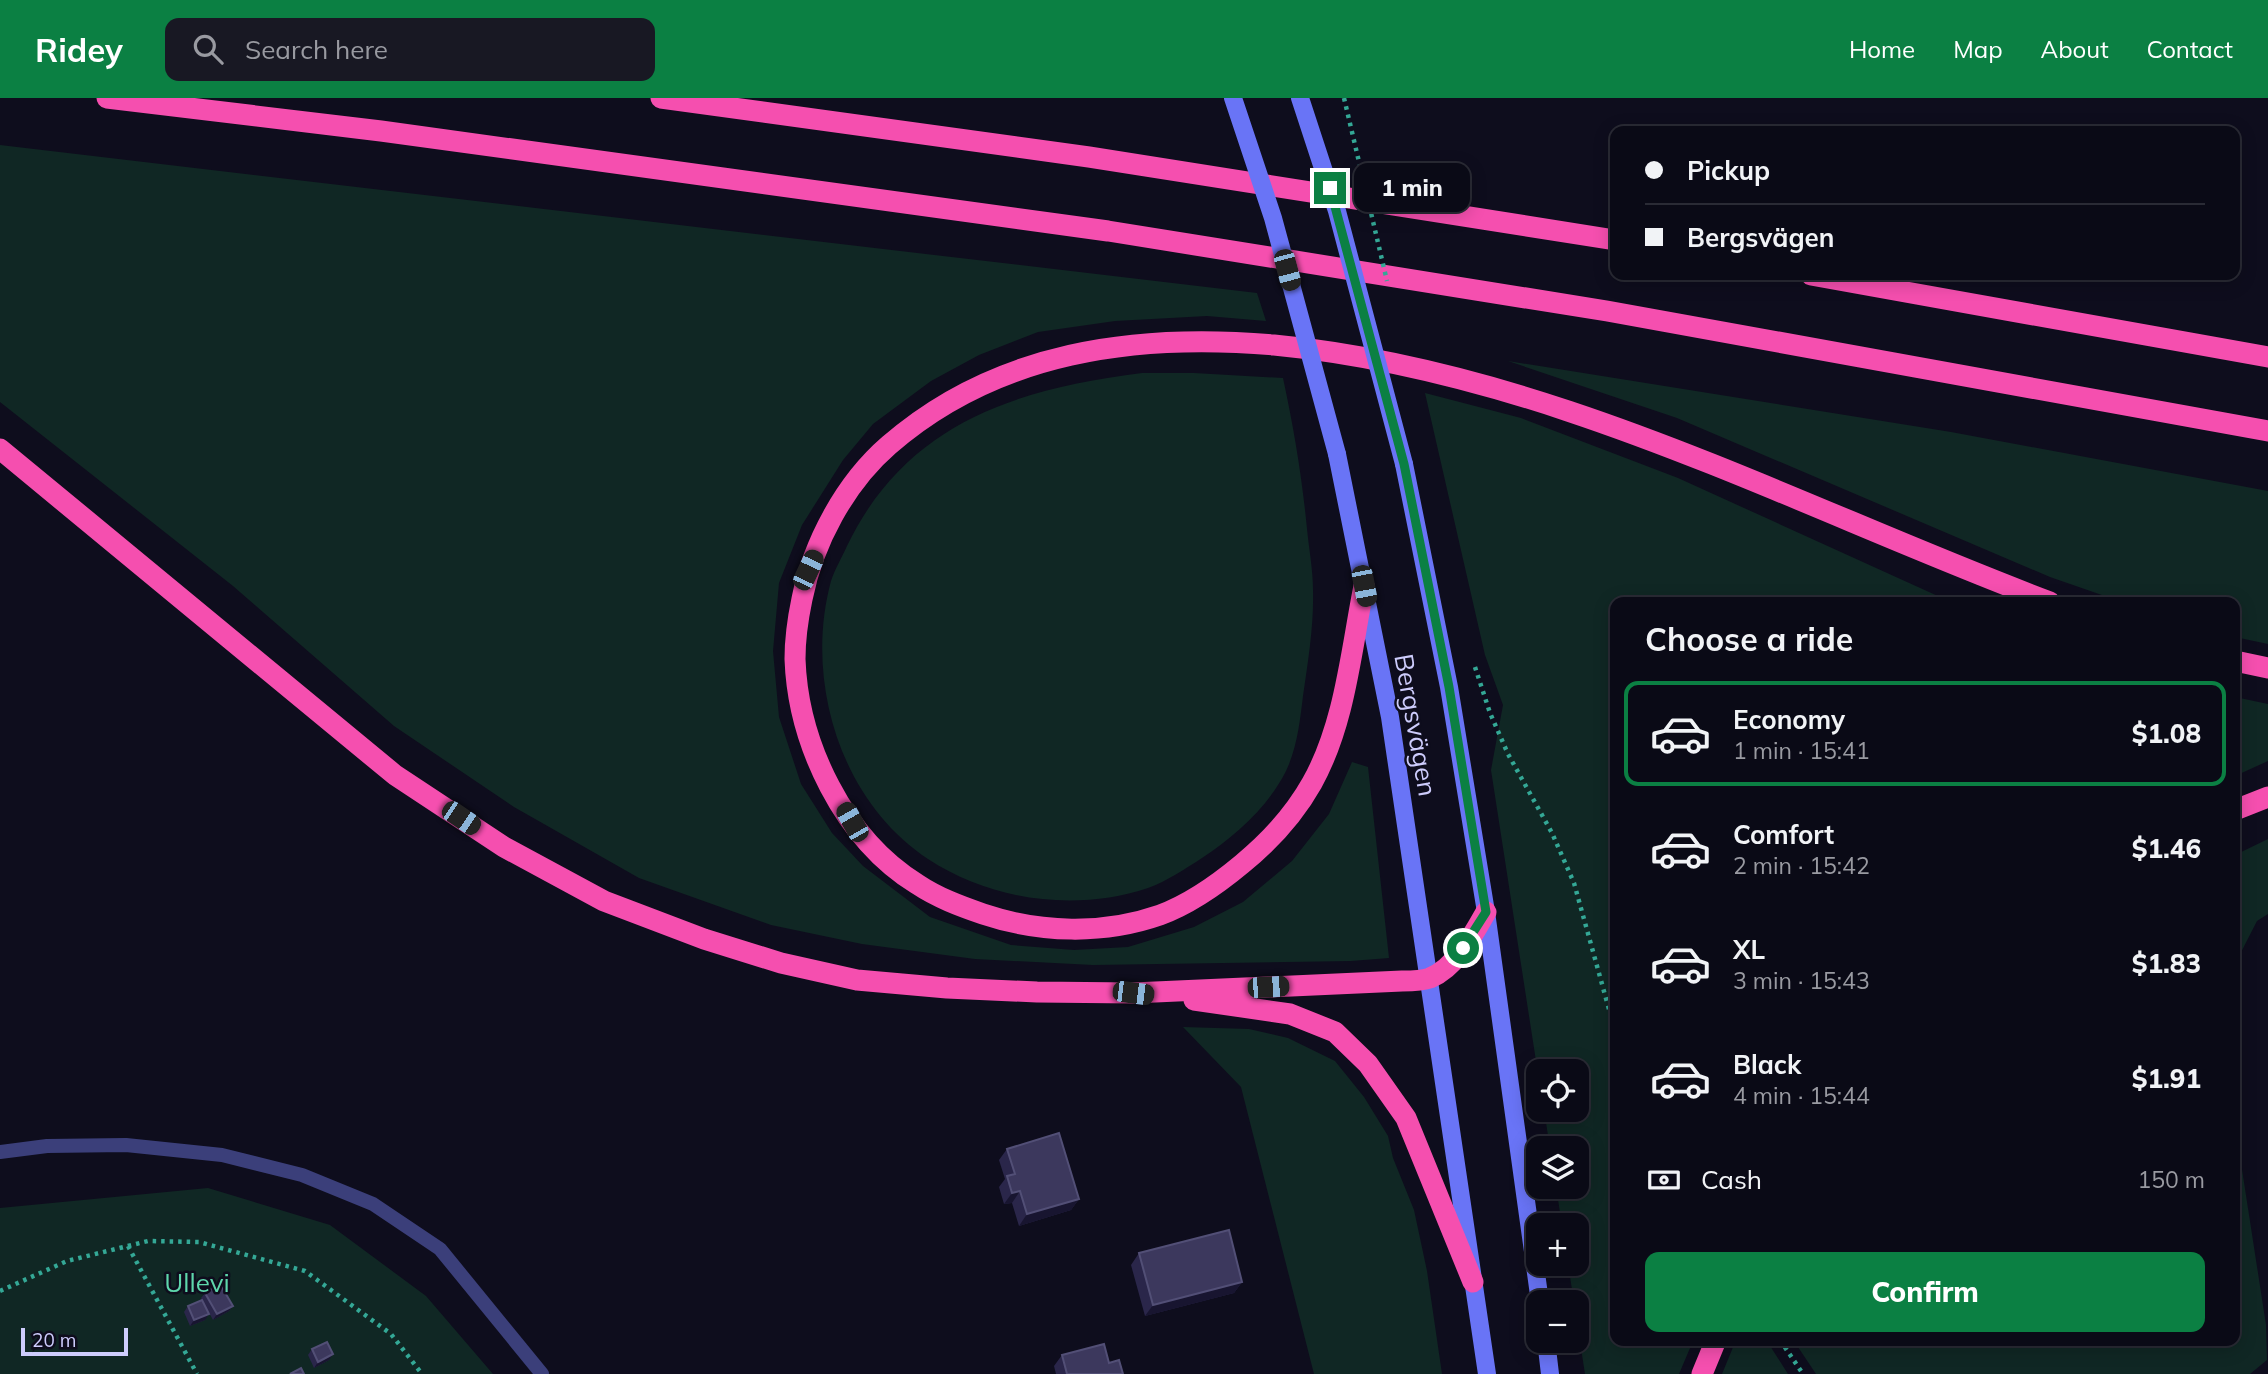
<!DOCTYPE html>
<html lang="en">
<head>
<meta charset="utf-8">
<style>
  :root { --surface:#0a0a16; --page:#181823; --text:#f1f3f6; --muted:#999aa1; --line:#2a2b35; --accent:#0b8043 }
  body { margin:0; font-family:Mulish,sans-serif; background:var(--page); color:var(--text); height:100vh; display:flex; flex-direction:column; font-size:26px; white-space:nowrap }
  * { box-sizing:border-box; margin:0 }
  p { font-size:23px; color:var(--muted) }
  .icon { flex:none; width:38px; height:38px; fill:none; stroke:currentColor; stroke-width:2; stroke-linecap:round; stroke-linejoin:round }
  .map { position:relative; flex:1; overflow:hidden }
  .details { position:absolute; left:1610px; top:499px; width:630px; height:749px; display:flex; flex-direction:column; background:var(--surface); border-radius:14px; box-shadow:0 4px 18px #0003,0 0 0 2px var(--line) }
  .details>* { flex:none }
  .top-card { position:absolute; left:1610px; top:28px; width:630px; height:154px; border-radius:14px; box-shadow:0 4px 18px #0003,0 0 0 2px var(--line); display:grid; align-content:center; height:154px; padding:0 35px; background:var(--surface) }
  .fabs { position:absolute; left:1526px; top:961px; display:grid; gap:14px }
  .fabs a { display:grid; place-items:center; width:63px; height:63px; border-radius:14px; background:var(--surface); box-shadow:0 4px 18px #0003,0 0 0 2px var(--line); font-size:35px }
  .scale { position:absolute; left:21px; bottom:18px; width:107px; box-sizing:border-box; padding-left:7px; border:4px solid #cdccfc; border-top:0; font-size:19px; line-height:24px; white-space:nowrap; color:#cdccfc; -webkit-text-stroke:5px #0e0d1d; paint-order:stroke }
  .end { position:absolute; width:32px; height:32px; margin:-16px; border:9px solid #0b8043; background:#fff; box-shadow:0 0 0 4px #fff }
  .from { border-radius:50% }
  .bubble { position:absolute; height:49px; border-radius:14px; background:var(--surface); box-shadow:0 4px 18px #0003,0 0 0 2px var(--line); font-size:23px; font-weight:800; line-height:49px; text-align:center }
  .car { position:absolute; width:21px; height:42px; margin:-21px -10px; border-radius:9px; box-shadow:0 0 5px 2px #0007; background:linear-gradient(#222 24%,#8ab4d8 0 40%,#222 0 76%,#8ab4d8 0 86%,#222 0) }
  .top-card b { display:flex; align-items:center; gap:24px; height:66px; font-size:26px }
  .top-card b+b { border-top:2px solid var(--line) }
  .top-card i { width:18px; height:18px; background:var(--text) }
  ul { padding:0; list-style:none }
  li { display:flex; align-items:center; gap:21px; height:105px; margin:0 14px 10px; padding:0 21px; border:4px solid transparent; border-radius:14px }
  li div { flex:1 }
  li b { display:block; font-size:26px }
  li em { font-style:normal; font-weight:800 }
  li.active { border-color:var(--accent) }
  li>.icon { width:63px; height:63px; stroke-width:1.5 }
  h2 { padding:0 35px; font-size:32px; line-height:84px }
  .pay { display:flex; align-items:center; gap:18px; height:77px; padding:0 35px; font-size:26px }
  .pay p { margin-inline-start:auto }
  .cta { display:flex; gap:14px; margin-top:auto; padding:14px 35px }
  .cta a { flex:1; height:80px; border-radius:14px; background:var(--accent); color:#fff; font-size:28px; font-weight:800; line-height:80px; text-align:center }
  header { display:flex; align-items:center; gap:42px; box-sizing:border-box; height:98px; padding:0 35px; background:var(--accent); color:#fff }
  header strong { font-size:33px }
  nav { display:flex; gap:38px; margin-inline-start:auto; font-size:24px }
  .search { width:490px; height:63px; background:var(--page); display:flex; align-items:center; gap:18px; box-sizing:border-box; padding:0 24px; border-radius:14px; color:var(--muted); font-size:26px }
  .map>svg:first-child { display:block }
  .green { fill:#102724 }
  .lines { fill:none; stroke-linecap:round; stroke-linejoin:round }
  .path { stroke:#34a896; stroke-width:4.5; stroke-dasharray:3.5 5; stroke-linecap:butt }
  .lane { stroke:#3b3f7a; stroke-width:14 }
  .secondary { stroke:#6974f6; stroke-width:18 }
  .highway { stroke:#f54faf; stroke-width:21 }
  .path-bridge { stroke:#34a896; stroke-width:4.5; stroke-dasharray:3.5 5; stroke-linecap:butt }
  .secondary-bridge { stroke:#6974f6; stroke-width:18 }
  .wall { fill:#2a264a }
  .shaded-wall { fill:#181530 }
  .building { fill:#3c385d; stroke:#524f76; stroke-width:2 }
  .route { stroke:#0b8043; stroke-width:9 }
  .labels { text-anchor:middle; dominant-baseline:central; stroke-width:5; stroke-linejoin:round; paint-order:stroke }
  .street-label { font-size:26px; fill:#cdccfc; stroke:#0e0d1d }
  .park-label { font-size:26px; fill:#5ed7ac; stroke:#0e0d1d }
</style>
</head>
<body>
<header>
<strong>Ridey</strong>
<div class="search"><svg class="icon" aria-label="search" viewBox="0 0 24 24"><circle cx="10" cy="10" r="6"/><path d="M15 15l6 6"/></svg>Search here</div>
<nav><a>Home</a><a>Map</a><a>About</a><a>Contact</a></nav>
</header>
<div class="map">
<svg width="2268" height="1276" viewBox="0 0 2268 1276">
  <rect width="100%" height="100%" fill="#0e0d1d"/>
  <path class="green" d="M0 47 1257 195 1266 223 1207 218 1115 223 1038 234 979 257 931 283 873 326 843 362 802 427 779 485 773 553 779 619 801 686 832 735 863 768 930 819 1011 847 1074 852 1128 849 1194 829 1243 804 1292 763 1329 716 1352 664 1368 669 1389 860 1351 863 1093 867 975 861 862 846 771 827 639 780 514 709 394 628 233 488 0 304Z
    M1508 263 1951 334 2268 393V546L2235 539V504H2122L2050 479 1677 320Z
    M1142 275H1194L1283 280C1294 331 1302 379 1307 431 1309 451 1313 472 1313 492 1314 527 1308 564 1303 598 1300 623 1297 650 1286 673 1268 709 1235 738 1202 760 1185 771 1167 783 1148 790 1076 814 992 803 928 761 840 703 804 582 831 483 835 471 842 459 847 448 906 325 1016 291 1142 275Z
    M1425 295 1521 320 1678 380 1951 504H1615V1242L1693 1243 1679 1276H1585L1577 1224V1204H1574L1568 1166H1577V1127H1562L1556 1089 1577 1088V1050H1550L1544 1012H1577V973H1538V976L1491 672 1503 607 1485 557Z
    M2235 599 2268 606V663L2235 678Z
    M2268 741V816L2257 823 2235 866V757Z
    M1183 929 1249 931 1288 940 1335 963 1364 999 1388 1038 1393 1060 1414 1112 1427 1173 1442 1276H1314L1241 989Z
    M2235 1026 2266 1227 2267 1262 2250 1276H1816L1794 1243 2235 1242Z
    M208 1090 330 1127 426 1198 493 1276H0V1110Z
    M1736 1242 1767 1243 1788 1276H1722Z"/>
  <g class="lines">
    <path class="path" d="M1475 569 1490 615 1508 656 1552 735 1574 785 1615 933
      M128 1148 197 1276
      M0 1193 67 1163 148 1143 199 1144 305 1173 391 1236 422 1276
      M1780 1242 1803 1276"/>
    <path class="lane" d="M0 1054 47 1048 126 1047 222 1057 302 1077 373 1106 440 1151 542 1276"/>
    <path class="secondary" d="M1337 356 1390 619 1487 1276
      M1404 366 1449 589 1486 814 1540 1204
      M1546 1242 1550 1276"/>
    <path class="highway" d="M107 0 381 33 1108 133 1607 213 2268 333
      M661 0 1089 59 1615 142
      M1811 177 2268 259
      M0 351 395 677 504 749 604 803 704 841 781 865 857 882 947 890 1037 894 1133 895 1402 883C1411 883 1422 883 1430 880 1456 869 1473 837 1486 814
      M1364 488C1351 553 1345 626 1312 685 1294 717 1270 743 1242 766 1218 786 1190 806 1160 817 1103 837 1040 835 983 816 960 808 938 800 917 786 844 741 798 646 795 561 795 542 798 520 802 501 813 445 845 385 889 347 997 253 1136 235 1274 247 1548 273 1797 409 2050 504
      M2235 563 2268 570
      M2235 712 2268 699
      M1194 902 1290 916 1335 934 1368 966 1406 1020 1473 1184
      M1702 1276 1716 1242"/>
    <path class="path-bridge" d="M1344 0 1387 183"/>
    <path class="secondary-bridge" d="M1233 0 1273 120 1337 356
      M1300 0 1337 113 1404 366"/>
  </g>
  <path class="wall" d="M1007 1051 1079 1101 1071 1112 1019 1128 1012 1105 1004 1106 999 1089 1005 1081 999 1062Z
    M1139 1155 1242 1184 1234 1195 1145 1218 1131 1167Z
    M205 1195 233 1208 229 1213 213 1222 207 1211 205 1222 190 1228 184 1214 188 1208 202 1202 201 1200Z
    M312 1251 329 1262 314 1270 308 1257Z
    M1062 1257 1109 1265 1123 1276H1056L1054 1268Z"/>
  <path class="shaded-wall" d="M1020 1093 1012 1105 1004 1106 1012 1095Z
    M1079 1101 1071 1112 1019 1128 1027 1116Z
    M1242 1184 1234 1195 1145 1218 1153 1207Z
    M233 1208 229 1213 213 1222 217 1216Z
    M209 1216 205 1222 190 1228 194 1222Z
    M333 1256 329 1262 314 1270 318 1264Z"/>
  <path class="building" d="M1059 1035 1079 1101 1027 1116 1020 1093 1012 1095 1007 1078 1015 1076 1007 1051Z
    M1229 1132 1242 1184 1153 1207 1139 1155Z
    M220 1186 233 1208 217 1216 205 1195Z
    M202 1202 209 1216 194 1222 188 1208Z
    M327 1244 333 1256 318 1264 312 1251Z
    M1104 1246 1109 1265 1119 1262 1123 1276H1067L1062 1257Z
    M301 1270 304 1276H290Z"/>
  <g class="lines">
    <path class="route" d="M1330 90 1404 366 1449 589 1486 814 1463 850"/>
  </g>
  <g class="labels">
    <g class="street-label">
      <text transform="translate(1416 627) rotate(80)">Bergsvägen</text>
    </g>
    <g class="park-label">
      <text x="197" y="1184">Ullevi</text>
    </g>
  </g>
</svg>
<div class="fabs">
<a><svg class="icon" aria-label="locate" viewBox="0 0 24 24"><circle cx="12" cy="12" r="6"/><path d="M12 2v4M12 18v4M2 12h4M18 12h4"/></svg></a>
<a><svg class="icon" aria-label="layers" viewBox="0 0 24 24"><path d="M12 4l9 5-9 5-9-5zM3 14l9 5 9-5"/></svg></a>
<a>+</a>
<a>−</a>
</div>
<div class="scale">20 m</div>
<i class="end from" style="left:1463px;top:850px"></i>
<i class="end" style="left:1330px;top:90px"></i>
<div class="bubble" style="left:1354px;top:65px;width:116px">1 min</div>
<i class="car" style="left:1287px;top:172px;rotate:165deg"></i>
<i class="car" style="left:808px;top:472px;rotate:25deg"></i>
<i class="car" style="left:1364px;top:488px;rotate:169deg"></i>
<i class="car" style="left:461px;top:720px;rotate:124deg"></i>
<i class="car" style="left:852px;top:724px;rotate:330deg"></i>
<i class="car" style="left:1268px;top:889px;rotate:87deg"></i>
<i class="car" style="left:1133px;top:895px;rotate:97deg"></i>
<div class="top-card">
<b><i class="from"></i>Pickup</b>
<b><i></i>Bergsvägen</b>
</div>
<section class="details">
<h2>Choose a ride</h2>
<ul>
<li class="active"><svg class="icon" aria-label="car" viewBox="0 0 24 24"><path d="M5 17H2v-5l4-1 3-4h7l3 4 3 1v5h-3M9 17h6M6 11h13"/><circle cx="7" cy="17" r="2"/><circle cx="17" cy="17" r="2"/></svg><div><b>Economy</b><p>1 min · 15:41</p></div><em>$1.08</em></li>
<li><svg class="icon" aria-label="car" viewBox="0 0 24 24"><path d="M5 17H2v-5l4-1 3-4h7l3 4 3 1v5h-3M9 17h6M6 11h13"/><circle cx="7" cy="17" r="2"/><circle cx="17" cy="17" r="2"/></svg><div><b>Comfort</b><p>2 min · 15:42</p></div><em>$1.46</em></li>
<li><svg class="icon" aria-label="car" viewBox="0 0 24 24"><path d="M5 17H2v-5l4-1 3-4h7l3 4 3 1v5h-3M9 17h6M6 11h13"/><circle cx="7" cy="17" r="2"/><circle cx="17" cy="17" r="2"/></svg><div><b>XL</b><p>3 min · 15:43</p></div><em>$1.83</em></li>
<li><svg class="icon" aria-label="car" viewBox="0 0 24 24"><path d="M5 17H2v-5l4-1 3-4h7l3 4 3 1v5h-3M9 17h6M6 11h13"/><circle cx="7" cy="17" r="2"/><circle cx="17" cy="17" r="2"/></svg><div><b>Black</b><p>4 min · 15:44</p></div><em>$1.91</em></li>
</ul>
<div class="pay"><svg class="icon" aria-label="cash" viewBox="0 0 24 24"><path d="M3 7h18v10H3z"/><circle cx="12" cy="12" r="2"/></svg>Cash<p>150 m</p></div>
<div class="cta"><a>Confirm</a></div>
</section>
</div>
</body>
</html>
